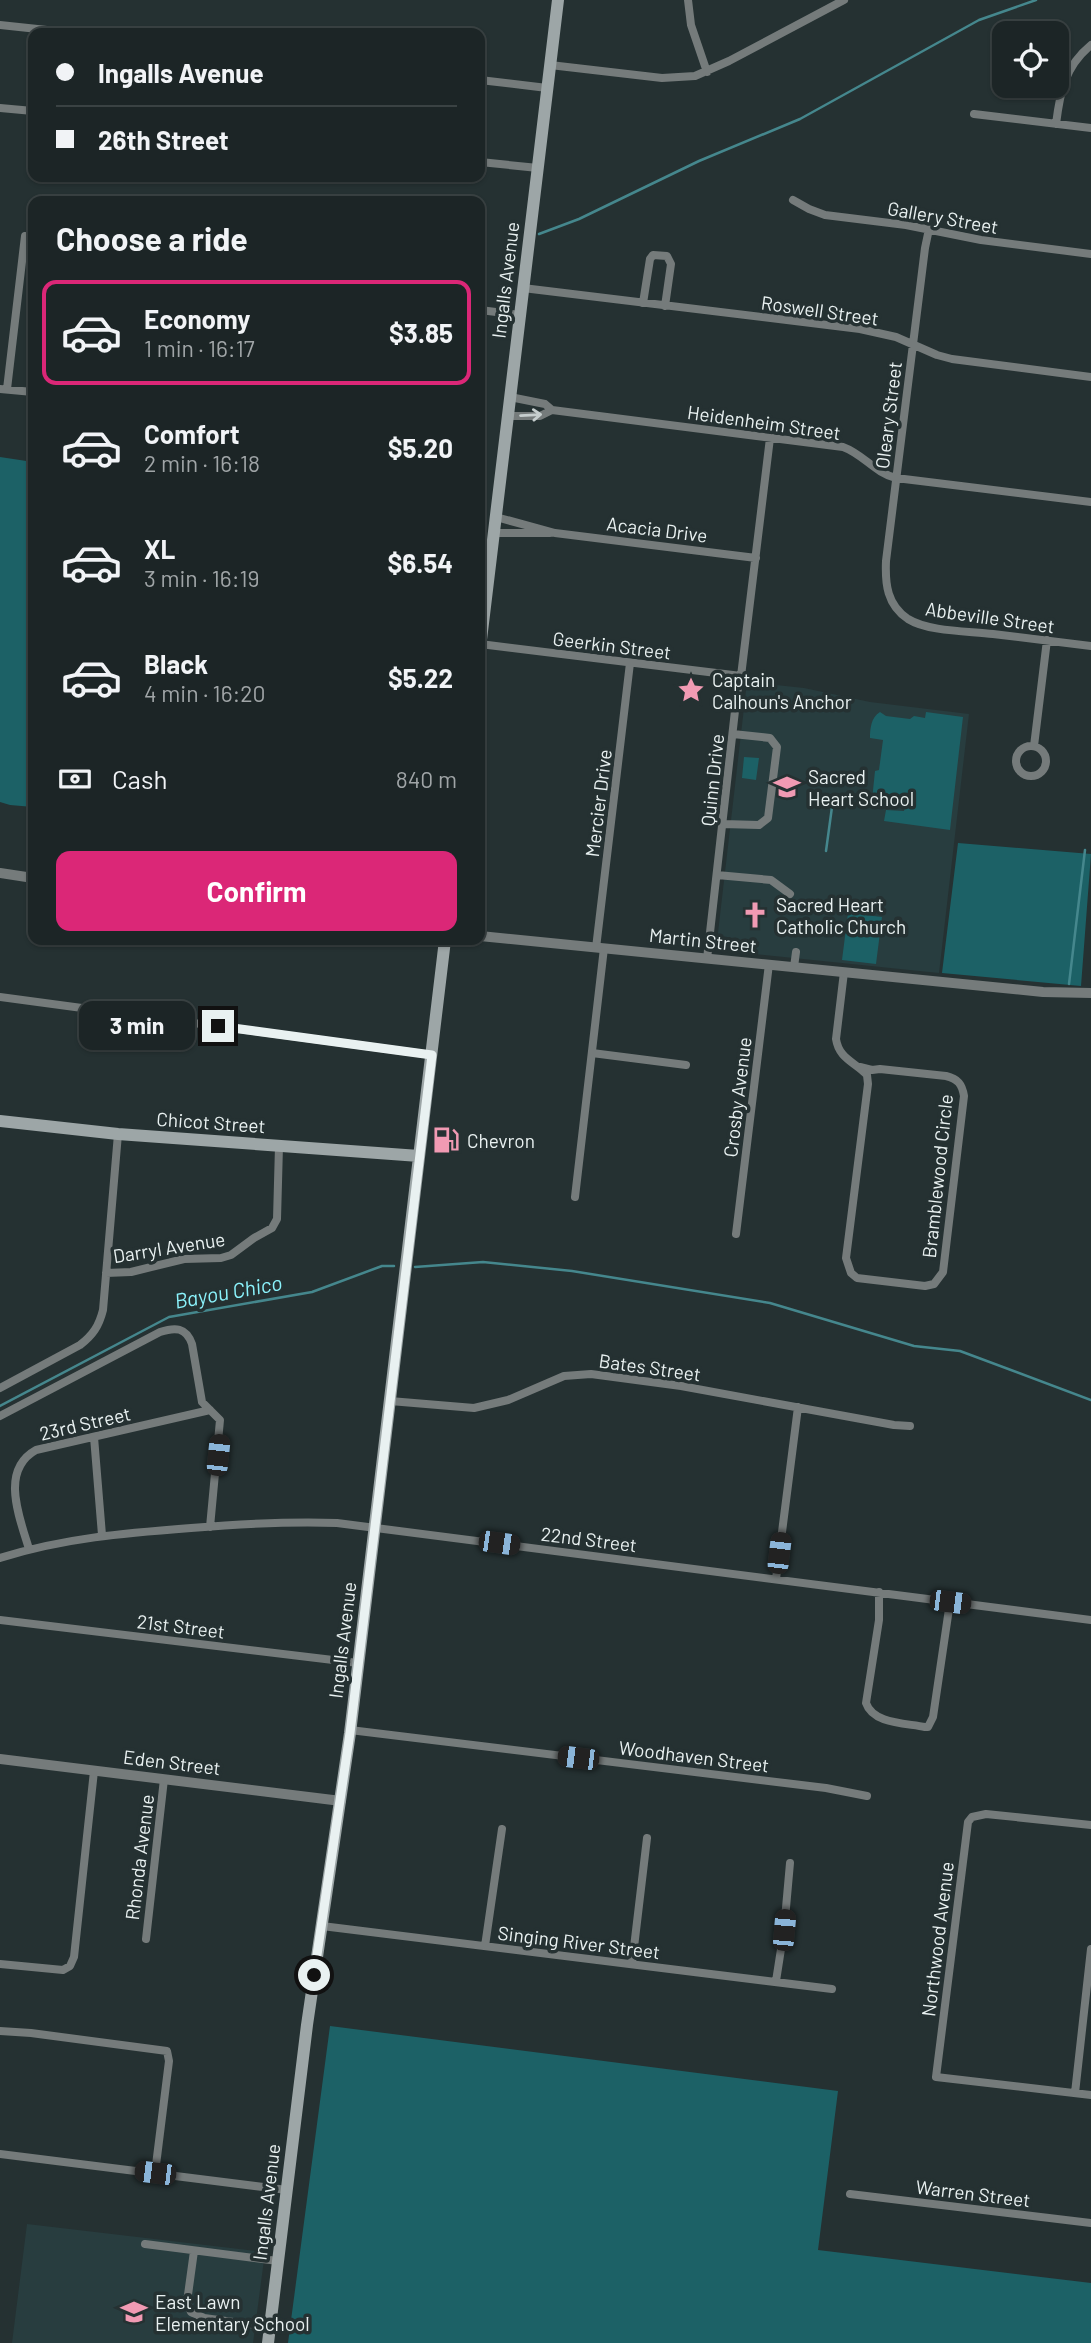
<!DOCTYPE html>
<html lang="en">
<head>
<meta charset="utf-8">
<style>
  :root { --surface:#1c2526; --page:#252d2e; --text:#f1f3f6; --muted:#a0a5a7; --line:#3a4243; --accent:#db2777 }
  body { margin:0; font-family:Barlow,sans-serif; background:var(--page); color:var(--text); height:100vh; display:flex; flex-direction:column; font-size:26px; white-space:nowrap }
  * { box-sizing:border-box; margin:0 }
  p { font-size:23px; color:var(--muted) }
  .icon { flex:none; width:38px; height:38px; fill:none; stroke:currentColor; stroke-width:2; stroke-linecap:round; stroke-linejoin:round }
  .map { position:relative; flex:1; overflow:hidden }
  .panel { position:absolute; left:28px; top:196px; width:457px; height:749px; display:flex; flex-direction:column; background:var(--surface); border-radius:14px; box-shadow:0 2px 5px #0004,0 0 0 2px var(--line) }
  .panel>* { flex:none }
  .banner { position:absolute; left:28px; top:28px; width:457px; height:154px; border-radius:14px; box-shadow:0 2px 5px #0004,0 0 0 2px var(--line); display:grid; align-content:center; height:154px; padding:0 28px; background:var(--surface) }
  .tools { position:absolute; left:992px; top:21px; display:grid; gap:14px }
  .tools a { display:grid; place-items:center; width:77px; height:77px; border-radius:14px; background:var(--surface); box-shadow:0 2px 5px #0004,0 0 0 2px var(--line); font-size:35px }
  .end { position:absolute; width:32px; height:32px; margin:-16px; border:9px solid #e9f1f1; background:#111; box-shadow:0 0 0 4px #111 }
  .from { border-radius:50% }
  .bubble { position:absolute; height:49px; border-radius:14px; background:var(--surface); box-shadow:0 2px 5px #0004,0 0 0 2px var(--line); font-size:23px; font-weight:700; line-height:49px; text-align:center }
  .car { position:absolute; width:21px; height:42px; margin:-21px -10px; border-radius:9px; box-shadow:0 0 5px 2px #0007; background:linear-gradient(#222 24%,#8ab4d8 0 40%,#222 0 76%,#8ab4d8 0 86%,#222 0) }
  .banner b { display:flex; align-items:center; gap:24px; height:66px; font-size:26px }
  .banner b+b { border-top:2px solid var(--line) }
  .banner i { width:18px; height:18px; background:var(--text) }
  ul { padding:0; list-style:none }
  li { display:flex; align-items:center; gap:21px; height:105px; margin:0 14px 10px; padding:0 14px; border:4px solid transparent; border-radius:14px }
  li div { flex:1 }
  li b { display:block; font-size:26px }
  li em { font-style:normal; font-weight:700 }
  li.active { border-color:var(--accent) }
  li>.icon { width:63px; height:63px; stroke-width:1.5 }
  h2 { padding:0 28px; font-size:32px; line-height:84px }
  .pay { display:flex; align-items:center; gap:18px; height:77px; padding:0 28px; font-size:26px }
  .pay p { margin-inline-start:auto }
  .button { display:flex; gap:14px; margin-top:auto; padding:14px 28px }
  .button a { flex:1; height:80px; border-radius:14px; background:var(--accent); color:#fff; font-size:28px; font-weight:700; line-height:80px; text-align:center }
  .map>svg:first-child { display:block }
  .built { fill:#283d3f }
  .green { fill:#1c6166 }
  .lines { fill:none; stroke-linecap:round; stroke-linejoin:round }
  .stream { stroke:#45878d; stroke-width:2.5 }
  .minor { stroke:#757b7b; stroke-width:8 }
  .tertiary { stroke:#757b7b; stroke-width:10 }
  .secondary { stroke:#9da6a7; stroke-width:12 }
  .oneway { stroke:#c6cece }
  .route { stroke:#e9f1f1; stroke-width:9 }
  .labels { text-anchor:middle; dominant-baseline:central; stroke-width:7; stroke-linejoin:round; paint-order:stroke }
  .street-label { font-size:19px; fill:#e9f1f1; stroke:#253132 }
  .poi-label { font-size:19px; fill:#e9f1f1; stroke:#253132; text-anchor:start }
  .water-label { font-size:21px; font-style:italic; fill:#8bf3fc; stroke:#253132 }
</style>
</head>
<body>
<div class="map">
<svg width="1091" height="2343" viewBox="0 0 1091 2343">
  <rect width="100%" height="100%" fill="#253132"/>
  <path class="built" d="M747 682 804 688 870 702 969 714 939 973 716 950Z
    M27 2224 265 2252 253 2343H12Z"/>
  <path class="green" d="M0 457 33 462V807L10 805 0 802Z
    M880 712 886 716 910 719 914 716 925 718 926 712 963 717 950 830 884 821 886 810 904 811 905 806 903 804 872 800 875 771 879 770 883 740 870 738C870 729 871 717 880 712Z
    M744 757 759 758 756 780 742 778Z
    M958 843 1091 854 1081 986 942 973Z
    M848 913 882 917 876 964 842 960Z
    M330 2026 838 2091 818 2250 1091 2283V2343H288Z"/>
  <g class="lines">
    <path class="stream" d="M539 234 579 219 699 161 800 119 979 20 1036 0
      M826 851 832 807
      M1069 984 1085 850
      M415 1267 483 1262 572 1271 770 1303 914 1346 960 1351 1091 1400
      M0 1406 169 1317 312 1292 382 1266H394"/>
    <path class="minor" d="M688 0 691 25 707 72
      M0 25 75 33
      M550 65 662 78 695 76 729 61 844 0
      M480 80 547 88
      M0 108 33 111
      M974 114 1091 128
      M1056 124C1060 92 1065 66 1091 45
      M480 162 538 168
      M793 200 809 209 825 215 906 225 981 240 1091 254
      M929 229 925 248 886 561C885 584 887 605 908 619 929 632 969 631 993 634 1026 638 1059 642 1091 646
      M523 288 860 329 896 337 937 355 952 359 1091 377
      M643 303 650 259 653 255 667 256 671 264 665 306
      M480 310 520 315
      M0 389 33 392
      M7 389 25 236
      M510 397 545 404 552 410 843 447C863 454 875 473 896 478L1091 502
      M508 416H540L552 410
      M496 517 555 533 756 558
      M494 533H550
      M480 563 490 564
      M480 644 741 676
      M1034 746 1047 640
      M1016 761a15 15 0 1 1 30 0a15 15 0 1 1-30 0Z
      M723 824 759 825 768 818 777 747 770 738 733 734
      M717 875 771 880 790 894
      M596 948 630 663
      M707 959 737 693 741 676 770 438
      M794 967 796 952
      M844 972 836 1039C839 1059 855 1062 867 1075L868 1084 846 1258 851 1273 857 1278 925 1286 934 1284 943 1272 964 1096C962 1084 958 1079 946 1076L880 1069 872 1070 860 1067
      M0 997 432 1055
      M592 1053 686 1065
      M575 1197 604 948
      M736 1234 769 964
      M106 1273 131 1272 184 1259 221 1258 231 1255 254 1238 272 1228 277 1219 279 1146
      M0 1388 80 1345C93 1335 99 1326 103 1310L118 1134
      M390 1401 474 1408 508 1400 564 1376 591 1374 681 1386 894 1425 910 1426
      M0 1416 160 1332C175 1327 186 1327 192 1344L202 1402 220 1420 210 1527
      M94 1437 102 1535
      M29 1549C19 1516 0 1470 36 1450L210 1410
      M0 1558C63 1538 126 1533 191 1528 240 1524 288 1521 337 1523L1091 1620
      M776 1579 798 1407
      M879 1592V1620L866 1703C873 1724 906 1723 925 1727H928L933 1717 950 1602
      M0 1620 358 1663
      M350 1730 826 1788 867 1796
      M1091 1825 986 1814 972 1817 968 1822 936 2077 1091 2095
      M322 1926 832 1989
      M146 1939 164 1779
      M485 1946 502 1829
      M0 1964 63 1970 70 1966 74 1957 94 1771
      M632 1964 647 1838
      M776 1981 784 1930 790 1863
      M0 2031 31 2033 167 2051 169 2061 155 2173
      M1075 2093 1091 1949
      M0 2154 287 2190
      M850 2194 1091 2223
      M145 2244 278 2261
      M194 2251 187 2302 191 2312 204 2318 270 2327"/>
    <path class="tertiary" d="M0 873 33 878
      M480 936 1043 992 1091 993
      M0 1759 341 1801"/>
    <path class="secondary" d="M480 648 558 0
      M0 1121 118 1134 419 1156
      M268 2343 307 2025 350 1733 445 940"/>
  </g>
  <defs><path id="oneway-shaft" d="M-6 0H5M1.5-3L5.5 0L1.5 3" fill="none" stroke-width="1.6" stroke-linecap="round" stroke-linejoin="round" transform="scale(1.75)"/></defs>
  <use class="oneway" href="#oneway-shaft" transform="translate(531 415) rotate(-3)"/>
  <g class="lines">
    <path class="route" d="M218 1026 432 1055 350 1733 314 1975"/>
  </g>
  <defs>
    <g id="sight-bare" transform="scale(2.1)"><path d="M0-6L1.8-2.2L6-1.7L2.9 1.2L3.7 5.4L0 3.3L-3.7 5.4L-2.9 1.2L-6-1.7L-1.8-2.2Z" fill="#f19ab3" stroke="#253132" stroke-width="2.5" paint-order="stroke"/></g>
    <g id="school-bare" transform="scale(2.1)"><path d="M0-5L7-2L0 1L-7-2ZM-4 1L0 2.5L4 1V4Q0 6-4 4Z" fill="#f19ab3" stroke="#253132" stroke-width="2.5" paint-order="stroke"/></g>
    <g id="church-bare" transform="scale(2.1)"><path d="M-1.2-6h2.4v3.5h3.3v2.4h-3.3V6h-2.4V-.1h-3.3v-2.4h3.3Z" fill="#f19ab3" stroke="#253132" stroke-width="2.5" paint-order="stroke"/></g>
    <g id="fuel-bare" transform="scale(2.1)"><path d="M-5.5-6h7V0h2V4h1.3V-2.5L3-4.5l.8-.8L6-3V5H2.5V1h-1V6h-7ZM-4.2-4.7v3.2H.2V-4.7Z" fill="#f19ab3" stroke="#253132" stroke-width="2.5" paint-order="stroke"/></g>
  </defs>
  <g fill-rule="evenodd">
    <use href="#sight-bare" x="691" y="690"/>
    <use href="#school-bare" x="787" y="787"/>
    <use href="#church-bare" x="755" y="915"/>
    <use href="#fuel-bare" x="446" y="1140"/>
    <use href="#school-bare" x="134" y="2312"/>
  </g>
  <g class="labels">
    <g class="street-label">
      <text transform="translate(943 217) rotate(10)">Gallery Street</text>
      <text transform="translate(505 280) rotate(-83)">Ingalls Avenue</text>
      <text transform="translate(820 310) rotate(8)">Roswell Street</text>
      <text transform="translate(888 415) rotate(-83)">Oleary Street</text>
      <text transform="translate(764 422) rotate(8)">Heidenheim Street</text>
      <text transform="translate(657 529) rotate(7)">Acacia Drive</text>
      <text transform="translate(990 617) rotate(8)">Abbeville Street</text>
      <text transform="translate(612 645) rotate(7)">Geerkin Street</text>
      <text transform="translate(712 780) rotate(-84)">Quinn Drive</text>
      <text transform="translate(598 803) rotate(-83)">Mercier Drive</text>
      <text transform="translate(703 940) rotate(6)">Martin Street</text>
      <text transform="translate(737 1097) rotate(-83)">Crosby Avenue</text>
      <text transform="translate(211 1122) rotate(4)">Chicot Street</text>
      <text transform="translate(937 1176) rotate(-84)">Bramblewood Circle</text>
      <text transform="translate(169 1247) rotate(-9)">Darryl Avenue</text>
      <text transform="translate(650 1367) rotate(8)">Bates Street</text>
      <text transform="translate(85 1423) rotate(-13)">23rd Street</text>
      <text transform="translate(589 1539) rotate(7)">22nd Street</text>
      <text transform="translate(181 1626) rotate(7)">21st Street</text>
      <text transform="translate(342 1640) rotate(-83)">Ingalls Avenue</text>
      <text transform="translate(694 1756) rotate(7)">Woodhaven Street</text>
      <text transform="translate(172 1762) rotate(7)">Eden Street</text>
      <text transform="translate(139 1857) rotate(-83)">Rhonda Avenue</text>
      <text transform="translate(937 1939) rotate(-83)">Northwood Avenue</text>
      <text transform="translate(579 1942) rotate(7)">Singing River Street</text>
      <text transform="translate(973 2193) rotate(7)">Warren Street</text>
      <text transform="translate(266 2202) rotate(-83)">Ingalls Avenue</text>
    </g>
    <g class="poi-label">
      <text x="712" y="679">Captain<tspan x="712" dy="22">Calhoun's Anchor</tspan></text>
      <text x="808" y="776">Sacred<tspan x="808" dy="22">Heart School</tspan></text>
      <text x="776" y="904">Sacred Heart<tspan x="776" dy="22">Catholic Church</tspan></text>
      <text x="467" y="1140">Chevron</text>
      <text x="155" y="2301">East Lawn<tspan x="155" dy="22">Elementary School</tspan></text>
    </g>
    <g class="water-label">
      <text transform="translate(228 1291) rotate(-10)">Bayou Chico</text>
    </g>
  </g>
</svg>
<div class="tools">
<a><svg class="icon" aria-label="locate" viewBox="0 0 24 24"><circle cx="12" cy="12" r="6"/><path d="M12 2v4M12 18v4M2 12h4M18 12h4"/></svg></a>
</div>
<i class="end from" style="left:314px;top:1975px"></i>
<i class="end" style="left:218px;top:1026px"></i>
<div class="bubble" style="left:79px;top:1001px;width:116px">3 min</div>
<i class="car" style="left:218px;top:1455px;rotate:6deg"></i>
<i class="car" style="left:499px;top:1543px;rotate:98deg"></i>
<i class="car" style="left:779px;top:1553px;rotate:7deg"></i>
<i class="car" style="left:950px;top:1602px;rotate:97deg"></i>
<i class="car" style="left:578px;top:1758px;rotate:277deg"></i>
<i class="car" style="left:784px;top:1930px;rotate:5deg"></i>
<i class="car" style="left:155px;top:2173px;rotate:277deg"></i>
<div class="banner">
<b><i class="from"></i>Ingalls Avenue</b>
<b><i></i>26th Street</b>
</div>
<section class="panel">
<h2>Choose a ride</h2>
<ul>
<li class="active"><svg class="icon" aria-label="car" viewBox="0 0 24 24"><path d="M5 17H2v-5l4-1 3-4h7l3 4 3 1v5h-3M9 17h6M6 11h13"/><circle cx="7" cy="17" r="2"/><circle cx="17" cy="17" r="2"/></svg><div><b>Economy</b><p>1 min · 16:17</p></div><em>$3.85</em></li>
<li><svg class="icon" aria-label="car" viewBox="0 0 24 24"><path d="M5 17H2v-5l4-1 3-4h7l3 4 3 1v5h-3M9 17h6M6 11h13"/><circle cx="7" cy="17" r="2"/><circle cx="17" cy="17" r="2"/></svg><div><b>Comfort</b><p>2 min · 16:18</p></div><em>$5.20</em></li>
<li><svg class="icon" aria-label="car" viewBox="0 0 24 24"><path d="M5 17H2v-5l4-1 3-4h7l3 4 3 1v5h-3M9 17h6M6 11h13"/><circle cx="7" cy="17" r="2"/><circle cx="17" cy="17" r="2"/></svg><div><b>XL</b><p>3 min · 16:19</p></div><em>$6.54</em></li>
<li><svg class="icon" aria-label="car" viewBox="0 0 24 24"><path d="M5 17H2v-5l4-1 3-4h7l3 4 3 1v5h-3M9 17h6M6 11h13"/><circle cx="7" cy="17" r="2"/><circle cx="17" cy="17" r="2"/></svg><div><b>Black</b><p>4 min · 16:20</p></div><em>$5.22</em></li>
</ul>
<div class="pay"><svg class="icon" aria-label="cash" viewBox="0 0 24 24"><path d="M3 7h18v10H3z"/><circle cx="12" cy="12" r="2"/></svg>Cash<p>840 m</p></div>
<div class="button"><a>Confirm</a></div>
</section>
</div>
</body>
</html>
